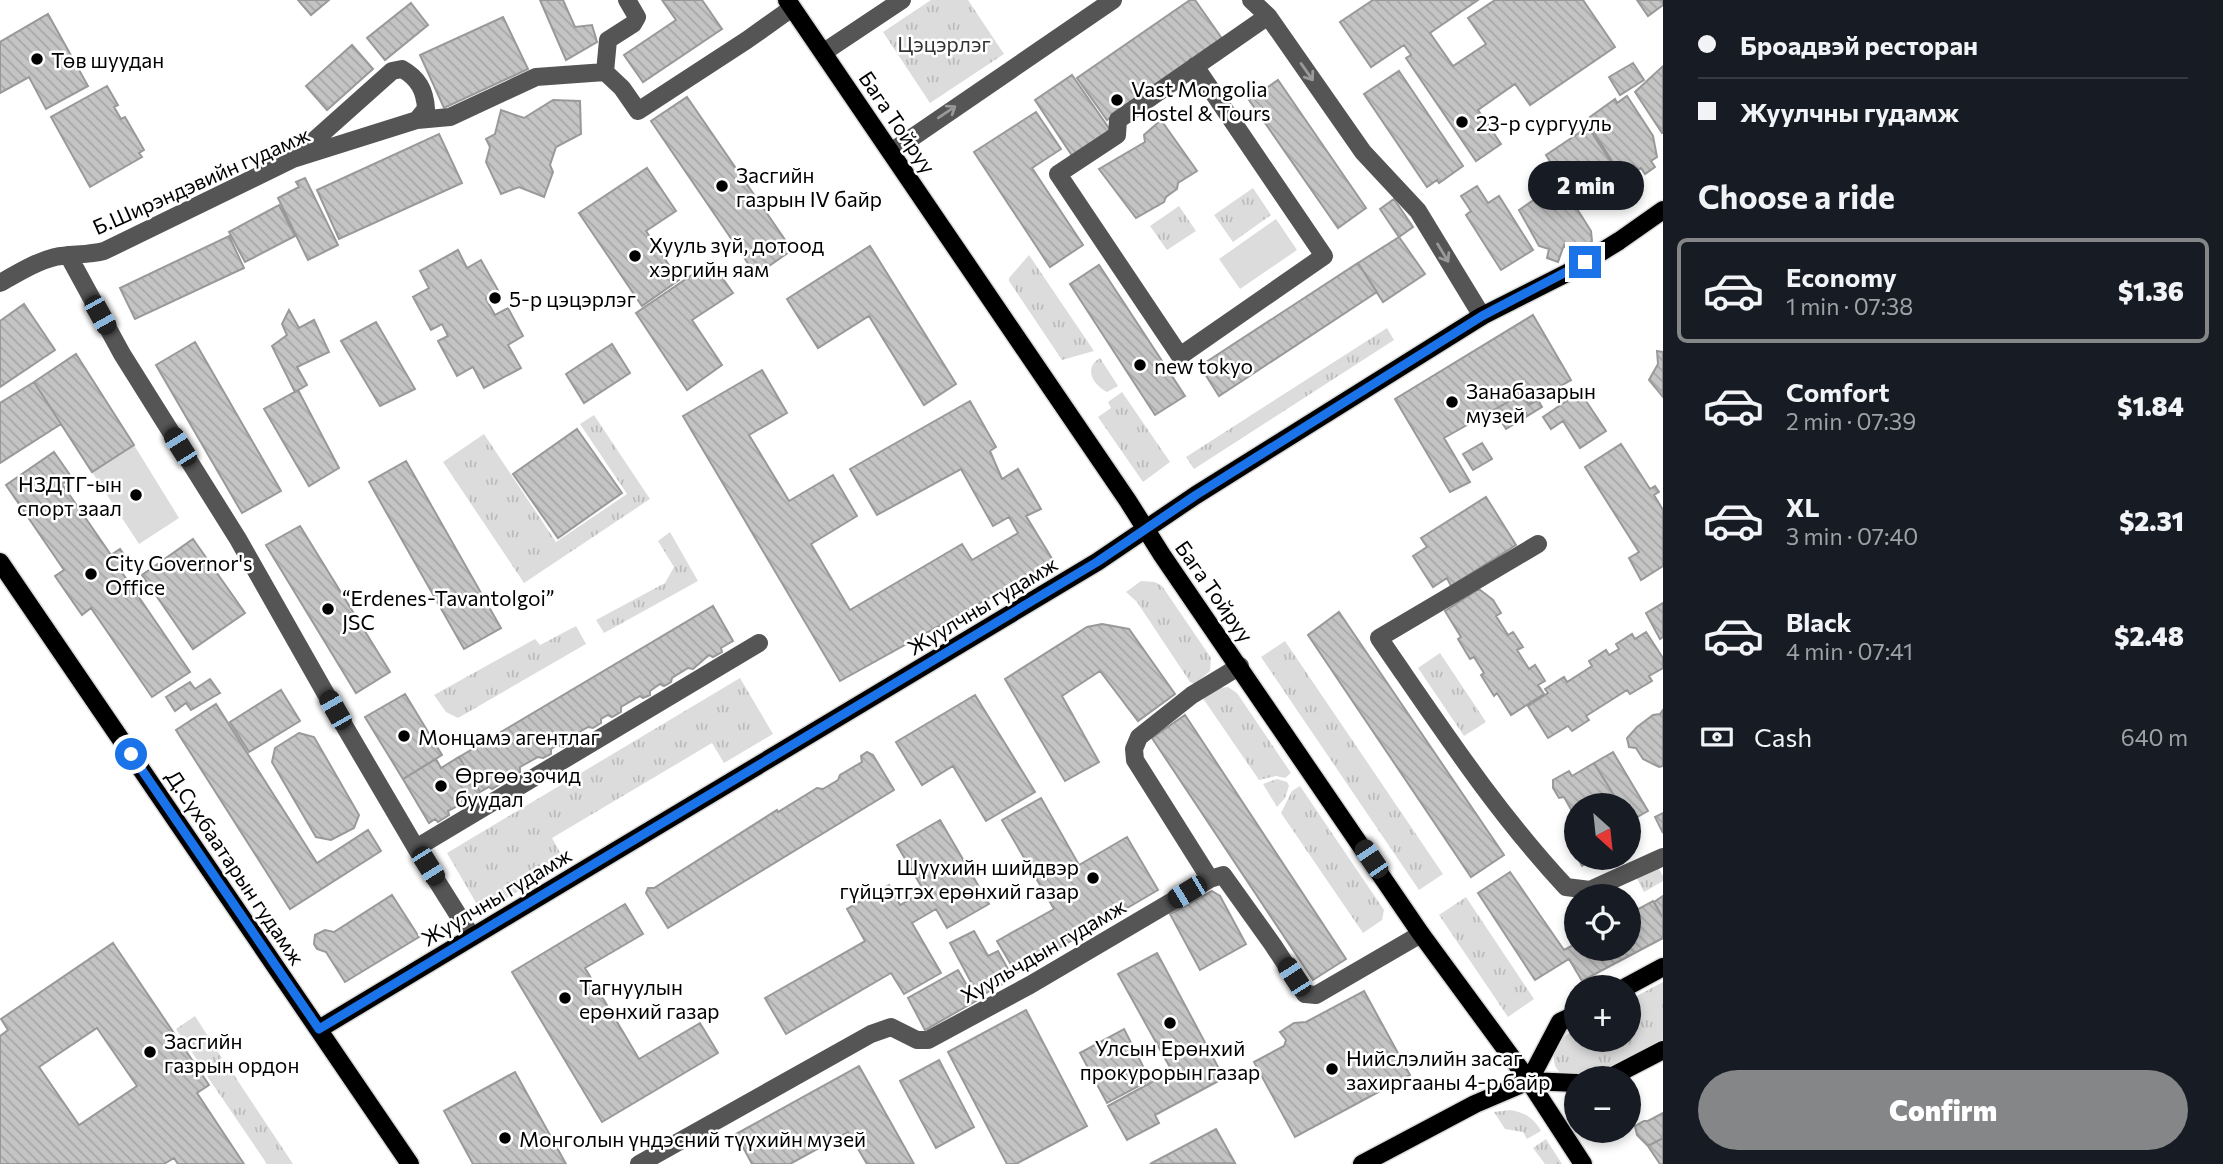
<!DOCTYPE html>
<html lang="en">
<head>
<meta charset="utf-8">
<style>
  :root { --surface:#171b24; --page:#242831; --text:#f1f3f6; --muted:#9ea1a6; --line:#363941; --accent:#858687 }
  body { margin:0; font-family:Commissioner,sans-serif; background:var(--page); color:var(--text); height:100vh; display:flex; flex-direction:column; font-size:26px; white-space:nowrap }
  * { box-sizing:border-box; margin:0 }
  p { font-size:23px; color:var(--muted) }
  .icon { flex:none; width:38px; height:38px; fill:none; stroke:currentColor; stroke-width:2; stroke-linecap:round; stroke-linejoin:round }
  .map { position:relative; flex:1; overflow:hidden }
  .side { display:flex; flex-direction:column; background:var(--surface); width:560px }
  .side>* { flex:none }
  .top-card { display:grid; align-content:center; height:154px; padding:0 35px; background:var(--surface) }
  .needle { width:46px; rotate:153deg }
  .fabs { position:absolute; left:1564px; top:793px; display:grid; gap:14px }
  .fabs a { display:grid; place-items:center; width:77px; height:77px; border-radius:50%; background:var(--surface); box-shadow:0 4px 10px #0003; font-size:35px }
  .end { position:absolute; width:32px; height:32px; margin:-16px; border:9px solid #1a73e8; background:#fff; box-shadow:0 0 0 4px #fff }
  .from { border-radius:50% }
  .bubble { position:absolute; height:49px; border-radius:24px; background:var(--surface); box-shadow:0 4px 10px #0003; font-size:23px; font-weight:800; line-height:49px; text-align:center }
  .car { position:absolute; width:21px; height:42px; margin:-21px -10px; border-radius:9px; box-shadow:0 0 5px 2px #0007; background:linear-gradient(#222 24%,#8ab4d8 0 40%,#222 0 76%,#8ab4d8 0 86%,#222 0) }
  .top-card b { display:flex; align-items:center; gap:24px; height:66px; font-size:26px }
  .top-card b+b { border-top:2px solid var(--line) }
  .top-card i { width:18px; height:18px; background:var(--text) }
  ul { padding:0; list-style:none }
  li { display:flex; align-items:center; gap:21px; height:105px; margin:0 14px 10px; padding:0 21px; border:4px solid transparent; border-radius:10px }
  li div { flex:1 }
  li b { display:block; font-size:26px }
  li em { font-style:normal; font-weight:800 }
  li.active { border-color:var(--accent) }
  li>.icon { width:63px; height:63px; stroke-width:1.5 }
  h2 { padding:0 35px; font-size:32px; line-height:84px }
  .pay { display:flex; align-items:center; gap:18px; height:77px; padding:0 35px; font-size:26px }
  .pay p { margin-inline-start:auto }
  .cta { display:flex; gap:14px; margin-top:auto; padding:14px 35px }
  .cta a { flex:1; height:80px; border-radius:42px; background:var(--accent); color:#fff; font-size:28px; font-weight:800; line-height:80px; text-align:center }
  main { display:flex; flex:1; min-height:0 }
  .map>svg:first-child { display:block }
  .grass { fill:url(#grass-tufts) }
  .pitch { fill:#dcdcdc }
  .building { fill:url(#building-back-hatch); stroke:#999; stroke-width:2; fill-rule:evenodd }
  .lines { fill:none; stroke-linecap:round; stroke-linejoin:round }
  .major-casing { stroke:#dbdbdb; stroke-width:21 }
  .minor { stroke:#555; stroke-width:18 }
  .major { stroke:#000; stroke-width:18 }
  .oneway { stroke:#999 }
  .route { stroke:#1a73e8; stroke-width:9 }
  .poi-dot { fill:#000; stroke:#fff; stroke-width:2.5 }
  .labels { text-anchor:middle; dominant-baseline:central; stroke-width:5; stroke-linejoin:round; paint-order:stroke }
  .park-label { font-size:21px; fill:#333; stroke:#fff }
  .poi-label { font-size:21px; fill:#000; stroke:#fff; text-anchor:start }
  .street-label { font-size:21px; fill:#000; stroke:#fff }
</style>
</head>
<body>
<main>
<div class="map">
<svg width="1663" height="1164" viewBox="0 0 1663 1164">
  <defs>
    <pattern id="grass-tufts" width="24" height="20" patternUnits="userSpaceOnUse" patternTransform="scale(1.75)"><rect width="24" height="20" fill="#dcdcdc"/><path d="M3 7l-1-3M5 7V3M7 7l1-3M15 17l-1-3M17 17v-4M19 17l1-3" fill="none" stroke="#bbb"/></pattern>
    <pattern id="building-back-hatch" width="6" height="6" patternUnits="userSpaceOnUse" patternTransform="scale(1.75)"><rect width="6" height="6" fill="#c4c4c4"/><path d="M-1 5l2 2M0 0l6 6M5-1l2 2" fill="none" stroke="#a7a7a7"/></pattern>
  </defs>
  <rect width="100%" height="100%" fill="#fff"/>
  <path class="grass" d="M931 0H968L1004 54 930 103 883 32Z
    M1253 188 1271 215 1233 242 1214 215Z
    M1179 206 1196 231 1167 250 1150 226Z
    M1029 255 1094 351 1062 360 1009 281V278Z
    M1387 328 1394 340 1194 469 1186 457Z
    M1100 358 1118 386 1107 392C1093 385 1083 368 1100 358Z
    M1122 392 1170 462 1143 482 1098 417 1111 408 1108 402Z
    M594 415 650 499 524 583 443 462 484 434 556 542 627 494 580 424Z
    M670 532 698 581 604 633 596 620 665 583 674 567 658 541Z
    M1141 581 1155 582 1162 586 1211 658 1210 671 1195 684 1190 682 1137 602 1126 592Z
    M576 626 586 644 458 718 446 712 434 695 535 639 540 645Z
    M1285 641 1443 874 1419 890 1261 657Z
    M1440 653 1486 722 1464 736 1418 668Z
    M740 678 773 734 724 763 712 743 552 838 566 863 482 913 447 853Z
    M1228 687 1237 693 1291 773 1285 778 1276 776 1259 780 1202 697 1218 688Z
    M1277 779 1287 782 1289 786 1285 798 1277 807 1263 784Z
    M1300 786 1384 910 1382 920 1363 933 1281 813 1292 791Z
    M1657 865 1663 876V881L1644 892 1636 877Z
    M1466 897 1534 999 1508 1017 1439 915Z
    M1663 982V1039C1645 1049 1627 1058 1609 1068 1603 1071 1596 1076 1590 1078 1551 1087 1539 1048 1577 1028V1040H1629V1000Z
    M195 1016 222 1058 204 1070 176 1029Z
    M226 1063 293 1164H267L207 1076Z
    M1510 1110C1524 1112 1534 1118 1541 1131L1527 1139 1523 1132 1505 1129 1494 1112Z
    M1546 1139 1562 1164H1545L1533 1148Z"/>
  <path class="pitch" d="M1276 219 1297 250 1240 289 1219 259Z
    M134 445 179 518 139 544 92 472Z"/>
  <path class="building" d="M298 0H329L311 15Z
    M540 0H563L575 27 592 25 597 42 566 60Z
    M662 0H702L722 29 643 82 624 55 676 20Z
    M1190 0H1195L1223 40 1107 120 1077 78Z
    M1373 0H1478L1430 33 1453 66 1486 44 1468 18 1495 0H1583L1615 47 1530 105 1515 84 1478 110 1501 144 1476 161 1406 58 1411 55 1404 45 1371 67 1340 22Z
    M1637 0H1663V5L1648 16Z
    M411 3 428 25 385 60 367 38Z
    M48 14 88 86 46 109 29 77 0 93V42Z
    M503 17 528 69 444 108 420 55Z
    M352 45 373 69 327 110 306 86Z
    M1633 63 1644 80 1620 95 1609 77Z
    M1663 66V133H1662L1635 92Z
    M1399 71 1463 166 1439 183 1437 180 1427 187 1364 94Z
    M1072 75 1113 134 1075 160 1035 100Z
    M1278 80 1366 208 1338 228 1249 100Z
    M107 86 118 105 114 107 121 119 125 117 144 150 139 153 142 157 90 187 51 117Z
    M1627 96 1653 136 1657 157 1651 161 1655 167 1645 174 1641 168 1624 180 1588 123 1592 120 1590 117 1615 99 1617 103Z
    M687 97 792 250 756 275 651 121Z
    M553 100 580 101 581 134 556 147 550 165 553 172 544 197 519 187 501 194 486 162 490 147 486 139 495 134 501 110 524 118Z
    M1036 112 1061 149 1032 168 1083 245 1050 267 974 152Z
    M1161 120 1197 171 1178 183 1177 189 1166 197 1164 202 1136 218 1099 169 1145 142 1144 135Z
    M1588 127 1617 171 1618 189 1606 197 1601 190 1590 198 1582 194 1576 185 1568 190 1546 155Z
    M439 134 462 183 339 239 317 190Z
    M647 168 676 211 646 231 679 280 642 306 579 213Z
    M305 178 338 245 308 260 278 198 299 187 296 182Z
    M1546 178 1552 188 1560 182 1591 231 1592 241 1570 255 1564 245 1558 262 1547 258 1549 249 1539 246 1519 210 1535 199 1529 189Z
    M1477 186 1488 203 1499 196 1533 250 1501 270 1466 215 1471 211 1461 196Z
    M1394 199 1413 227 1399 237 1380 209Z
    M279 205 295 236 245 262 229 232Z
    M229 236 244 268 135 319 120 288Z
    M1399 237 1425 274 1383 302 1358 263Z
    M870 246 956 384 924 405 869 316 818 348 787 299Z
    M458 250 467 268 481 260 499 292 486 299 495 315 508 308 523 336 508 345 521 368 484 388 473 367 457 376 438 341 448 336 442 324 431 330 413 297 429 288 420 271Z
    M711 262 733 293 692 320 722 365 687 390 636 313Z
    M1358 263 1377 292 1219 396 1200 366Z
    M1099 265 1185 396 1155 415 1070 284Z
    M24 304 55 350 0 387V321Z
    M289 310 299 328 314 320 329 352 297 367 307 385 295 392 272 346 287 335 282 324Z
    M1533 315 1571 380 1528 404 1522 394 1444 438 1470 482 1450 492 1395 399Z
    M376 322 415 389 380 406 341 341Z
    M195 342 281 491 242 513 156 365Z
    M612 344 630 373 584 403 566 374Z
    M1657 351 1663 352V397L1649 380 1658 364Z
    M76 354 134 445 92 472 34 382Z
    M762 370 787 413 749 435 789 501 833 475 857 516 811 544 850 610 962 544 972 560 1018 533 1009 517 993 526 961 469 877 515 850 469 970 401 996 447 990 451 1002 479 1018 469 1041 509 1026 516 1054 562 840 681 683 416Z
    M34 382 61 424 0 463V403Z
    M298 390 339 468 309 486 264 409Z
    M1580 392 1606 431 1580 448 1563 421 1551 429 1543 417Z
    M1522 394 1529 405 1538 400 1542 407 1506 429 1494 410Z
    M577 429 622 493 558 538 513 474Z
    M1482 443 1492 459 1473 470 1463 454Z
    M1621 444 1650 489 1655 486 1659 492 1654 495 1663 510V566L1641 580 1629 558 1639 552 1585 467Z
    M54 452 72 478 62 484 111 555 120 549 131 565 121 571 190 672 152 697 91 608 82 615 55 576 64 570 6 485Z
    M406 461 501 628 464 649 369 482Z
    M1486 497 1516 545 1451 586 1447 578 1433 587 1413 556 1427 547 1421 538Z
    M300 526 390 672 356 693 266 545Z
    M193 539 245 613 193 649 142 575Z
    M1479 589 1493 600 1501 613 1496 616 1508 635 1513 632 1523 647 1517 650 1529 669 1535 665 1545 681 1538 685 1544 694 1511 715 1497 693 1494 696 1481 675 1484 673 1474 657 1470 659 1458 639 1461 637 1445 611Z
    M1663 603V637L1660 639 1646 613Z
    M713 606 733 641 721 648 722 652 713 657 709 655 693 669 688 668 672 678 671 682 664 686 660 684 650 691V695L643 698 640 696 621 707V712L612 717 608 715 601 719V723L593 728 588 727 571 737 570 742 563 747 558 745 551 749V754L543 758 538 757 520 767V772L501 780 500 784 492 789 489 787 480 792 459 757Z
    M1339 612 1504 855 1471 877 1308 635Z
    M1102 624 1129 629 1175 694 1138 721 1100 671 1062 696 1099 762 1065 781 1005 679 1087 627Z
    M1646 632 1663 658V668L1649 676 1652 681 1630 694 1627 690 1586 716 1589 720 1572 731 1568 726 1548 738 1528 706 1548 693 1545 689 1564 677 1567 682 1592 666 1589 661 1606 650 1609 655 1619 649 1616 644 1632 634 1635 639Z
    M210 679 220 693 191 710 186 703 175 711 166 697 190 682 195 689Z
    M281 690 300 721 249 752 230 722Z
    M405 694 442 755 403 779 365 717Z
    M975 695 1035 792 986 821 953 766 922 785 896 742Z
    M216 704 317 863 368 830 381 851 290 909 176 730Z
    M1663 710V766L1659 767 1643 759 1636 748 1629 747 1627 738 1637 727 1653 715 1660 714Z
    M1185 715 1346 959 1313 980 1152 738Z
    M299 733 314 737 359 815 354 828 331 840 316 837 272 762 275 748Z
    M867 752 873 755 894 790 668 928 646 893 648 888H654L777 810 778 812 817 788 823 789 838 780 840 775 862 762 861 756Z
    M1613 752 1648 811 1630 821 1629 805H1620L1594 763Z
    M459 757 480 792 462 807 459 805 448 811 449 815 438 822 435 819 429 823 403 779 436 759 441 768Z
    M1594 763 1620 805H1577V820L1564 797 1559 798 1553 788V780L1569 771 1572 776Z
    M1041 798 1079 865 1127 837 1158 890 1016 973 997 941 1054 909 1002 820Z
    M1663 813V833L1655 817Z
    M940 820 989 904 947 928 936 909 912 923 941 973 904 994 891 973 786 1034 765 998 865 941 847 909 889 885 900 905 924 891 897 845Z
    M1578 858H1592L1593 860 1582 866Z
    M1510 872 1564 950 1577 943V948H1629V914L1653 901 1663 918V938L1582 981 1569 959 1535 980 1478 893Z
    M1212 891 1220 896 1246 944 1200 970 1170 914Z
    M392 895 419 937 345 982 326 952 317 949 314 944 315 935 325 930 334 932Z
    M1663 896V918L1654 902Z
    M625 904 643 934 585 968 639 1059 700 1023 718 1053 602 1122 512 972Z
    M974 931 988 956 998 951 1013 978 979 997 950 943Z
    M113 943 209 1085 197 1093 244 1164H178L174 1158 164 1164H0V1036L8 1030 1 1019ZM97 1028 137 1086 79 1125 39 1067Z
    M1157 953 1224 1078 1155 1115 1159 1123 1127 1140 1108 1106 1172 1071 1118 974Z
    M958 970 976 1001 925 1030 908 998Z
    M1364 991 1410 1075 1295 1137 1254 1062 1284 1046 1286 1040 1280 1032 1294 1023 1306 1022Z
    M1026 1010 1087 1126 1016 1164H1007L948 1052Z
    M1124 1029 1150 1080 1107 1103 1080 1053Z
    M939 1060 974 1127 936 1148 900 1081Z
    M859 1066 914 1164H867L848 1132 790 1164H752L736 1134Z
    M515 1072 566 1164H473L444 1111Z
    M1663 1113V1138L1648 1146 1637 1135 1635 1126 1644 1121H1648Z
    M1216 1129 1235 1163 1150 1164Z
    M1663 1138V1164H1660L1648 1146Z"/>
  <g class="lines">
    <g class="major-casing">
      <path id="major" d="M787 0 1128 501 1162 555 1421 934 1529 1081 1583 1164
        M0 562 410 1164
        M1626 987 1663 967
        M319 1029 1097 562 1196 495 1482 316 1569 272 1619 241 1663 210
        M1609 1078 1663 1050
        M1529 1081 1560 1022 1577 1014
        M1362 1164 1475 1104 1529 1081 1577 1083"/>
    </g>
    <path class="minor" d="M1251 0 1268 16 1363 152 1418 211 1482 316
      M824 52 902 0
      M1195 66 1324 256 1180 356 1058 174 1117 135 1118 120 1268 16
      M605 72 608 40 633 24 637 17 627 0
      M891 152 1113 0
      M299 154 392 71 402 69C418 78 425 90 426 109L417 120
      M68 255 122 354 238 539 335 710 416 848 472 937
      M0 283C18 273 35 262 55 257 71 254 88 255 104 251L293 159 417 120 450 117 536 77 605 72 622 88 638 111 747 40 792 8
      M1538 544 1379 638C1438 723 1495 811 1566 887L1590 890 1663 857
      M416 848 759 643
      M1210 879 1135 760 1134 749 1139 737 1192 695 1240 666
      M639 1164 871 1034 891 1027 917 1040H928L1030 985 1210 879 1223 875 1273 945 1305 994 1316 995 1421 934"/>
    <use href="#major" class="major"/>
  </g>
  <defs><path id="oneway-shaft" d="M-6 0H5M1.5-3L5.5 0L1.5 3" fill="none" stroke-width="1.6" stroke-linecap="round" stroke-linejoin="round" transform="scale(1.75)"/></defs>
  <g class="oneway">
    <use href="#oneway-shaft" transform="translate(1307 72) rotate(55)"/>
    <use href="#oneway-shaft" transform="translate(947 112) rotate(-34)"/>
    <use href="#oneway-shaft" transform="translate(1443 253) rotate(59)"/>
  </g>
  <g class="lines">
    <path class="route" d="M131 754 319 1029 1097 562 1196 495 1482 316 1585 262"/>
  </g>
  <g class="poi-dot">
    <circle cx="37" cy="59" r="7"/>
    <circle cx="1117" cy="100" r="7"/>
    <circle cx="1462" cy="122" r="7"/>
    <circle cx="722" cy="186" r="7"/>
    <circle cx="635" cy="256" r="7"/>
    <circle cx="495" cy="298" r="7"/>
    <circle cx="1140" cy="365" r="7"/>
    <circle cx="1452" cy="402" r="7"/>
    <circle cx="136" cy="495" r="7"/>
    <circle cx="91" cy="574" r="7"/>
    <circle cx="328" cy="609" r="7"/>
    <circle cx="404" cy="736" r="7"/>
    <circle cx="441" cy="786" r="7"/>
    <circle cx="1093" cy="878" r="7"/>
    <circle cx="565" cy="998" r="7"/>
    <circle cx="1170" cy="1023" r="7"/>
    <circle cx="150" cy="1052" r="7"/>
    <circle cx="1332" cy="1069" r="7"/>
    <circle cx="505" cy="1138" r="7"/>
  </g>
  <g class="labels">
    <g class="park-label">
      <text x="944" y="43">Цэцэрлэг</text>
    </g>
    <g class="poi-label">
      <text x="51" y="59">Төв шуудан</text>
      <text x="1131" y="88">Vast Mongolia<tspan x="1131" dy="24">Hostel &amp; Tours</tspan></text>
      <text x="1476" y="122">23-р сургууль</text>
      <text x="736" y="174">Засгийн<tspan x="736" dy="24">газрын IV байр</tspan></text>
      <text x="649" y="244">Хууль зүй, дотоод<tspan x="649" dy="24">хэргийн яам</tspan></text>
      <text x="509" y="298">5-р цэцэрлэг</text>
      <text x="1154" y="365">new tokyo</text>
      <text x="1466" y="390">Занабазарын<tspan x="1466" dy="24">музей</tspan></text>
      <text x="122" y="483" text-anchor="end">НЗДТГ-ын<tspan x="122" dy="24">спорт заал</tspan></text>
      <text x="105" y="562">City Governor's<tspan x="105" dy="24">Office</tspan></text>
      <text x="342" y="597">“Erdenes-Tavantolgoi”<tspan x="342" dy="24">JSC</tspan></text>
      <text x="418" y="736">Монцамэ агентлаг</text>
      <text x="455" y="774">Өргөө зочид<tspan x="455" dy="24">буудал</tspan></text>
      <text x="1079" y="866" text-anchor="end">Шүүхийн шийдвэр<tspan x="1079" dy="24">гүйцэтгэх ерөнхий газар</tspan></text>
      <text x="579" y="986">Тагнуулын<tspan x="579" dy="24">ерөнхий газар</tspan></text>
      <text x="164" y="1040">Засгийн<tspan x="164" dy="24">газрын ордон</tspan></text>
      <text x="1170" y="1047" text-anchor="middle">Улсын Ерөнхий<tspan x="1170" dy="24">прокурорын газар</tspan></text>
      <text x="1346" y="1057">Нийслэлийн засаг<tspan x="1346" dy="24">захиргааны 4-р байр</tspan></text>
      <text x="519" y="1138">Монголын үндэсний түүхийн музей</text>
    </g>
    <g class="street-label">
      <text transform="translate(898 122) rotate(56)">Бага Тойруу</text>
      <text transform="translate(201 180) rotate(-24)">Б.Ширэндэвийн гудамж</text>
      <text transform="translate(1215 591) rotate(55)">Бага Тойруу</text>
      <text transform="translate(982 605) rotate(-31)">Жуулчны гудамж</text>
      <text transform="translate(236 867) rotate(56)">Д.Сүхбаатарын гудамж</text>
      <text transform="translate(496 896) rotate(-31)">Жуулчны гудамж</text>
      <text transform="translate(1043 950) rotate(-30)">Хуульчдын гудамж</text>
    </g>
  </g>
</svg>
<div class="fabs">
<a><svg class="needle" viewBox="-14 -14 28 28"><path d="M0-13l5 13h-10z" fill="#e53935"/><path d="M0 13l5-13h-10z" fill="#9ea1a6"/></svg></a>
<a><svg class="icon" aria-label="locate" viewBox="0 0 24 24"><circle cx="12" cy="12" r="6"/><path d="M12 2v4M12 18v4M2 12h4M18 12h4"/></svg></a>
<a>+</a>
<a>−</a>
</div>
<i class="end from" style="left:131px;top:754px"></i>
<i class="end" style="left:1585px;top:262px"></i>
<div class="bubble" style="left:1528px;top:161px;width:116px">2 min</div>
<i class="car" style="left:100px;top:315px;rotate:151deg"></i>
<i class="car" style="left:180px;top:447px;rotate:328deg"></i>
<i class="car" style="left:335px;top:710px;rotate:330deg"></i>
<i class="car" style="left:1371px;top:859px;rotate:326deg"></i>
<i class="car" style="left:428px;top:866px;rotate:148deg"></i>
<i class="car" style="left:1187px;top:892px;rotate:239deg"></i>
<i class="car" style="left:1294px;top:977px;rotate:327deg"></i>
</div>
<section class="side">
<div class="top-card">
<b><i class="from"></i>Броадвэй ресторан</b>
<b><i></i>Жуулчны гудамж</b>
</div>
<h2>Choose a ride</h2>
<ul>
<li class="active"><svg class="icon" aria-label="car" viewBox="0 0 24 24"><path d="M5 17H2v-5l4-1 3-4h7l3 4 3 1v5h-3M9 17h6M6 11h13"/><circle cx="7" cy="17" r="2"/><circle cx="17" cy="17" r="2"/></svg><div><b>Economy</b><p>1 min · 07:38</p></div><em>$1.36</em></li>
<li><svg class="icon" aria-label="car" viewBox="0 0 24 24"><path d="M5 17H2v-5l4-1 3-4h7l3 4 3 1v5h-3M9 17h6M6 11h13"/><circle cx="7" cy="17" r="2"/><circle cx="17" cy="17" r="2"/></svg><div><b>Comfort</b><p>2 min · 07:39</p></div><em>$1.84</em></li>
<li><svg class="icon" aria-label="car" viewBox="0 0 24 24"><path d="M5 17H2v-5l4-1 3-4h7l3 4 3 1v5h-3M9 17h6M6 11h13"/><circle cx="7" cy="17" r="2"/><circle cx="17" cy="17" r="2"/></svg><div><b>XL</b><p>3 min · 07:40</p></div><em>$2.31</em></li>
<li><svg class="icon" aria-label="car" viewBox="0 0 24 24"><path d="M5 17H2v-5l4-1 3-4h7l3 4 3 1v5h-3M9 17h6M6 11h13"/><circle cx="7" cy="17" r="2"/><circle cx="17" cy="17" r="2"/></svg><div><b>Black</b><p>4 min · 07:41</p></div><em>$2.48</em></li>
</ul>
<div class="pay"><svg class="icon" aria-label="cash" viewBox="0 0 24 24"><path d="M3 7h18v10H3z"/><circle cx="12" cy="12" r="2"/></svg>Cash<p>640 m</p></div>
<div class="cta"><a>Confirm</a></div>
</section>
</main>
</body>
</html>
